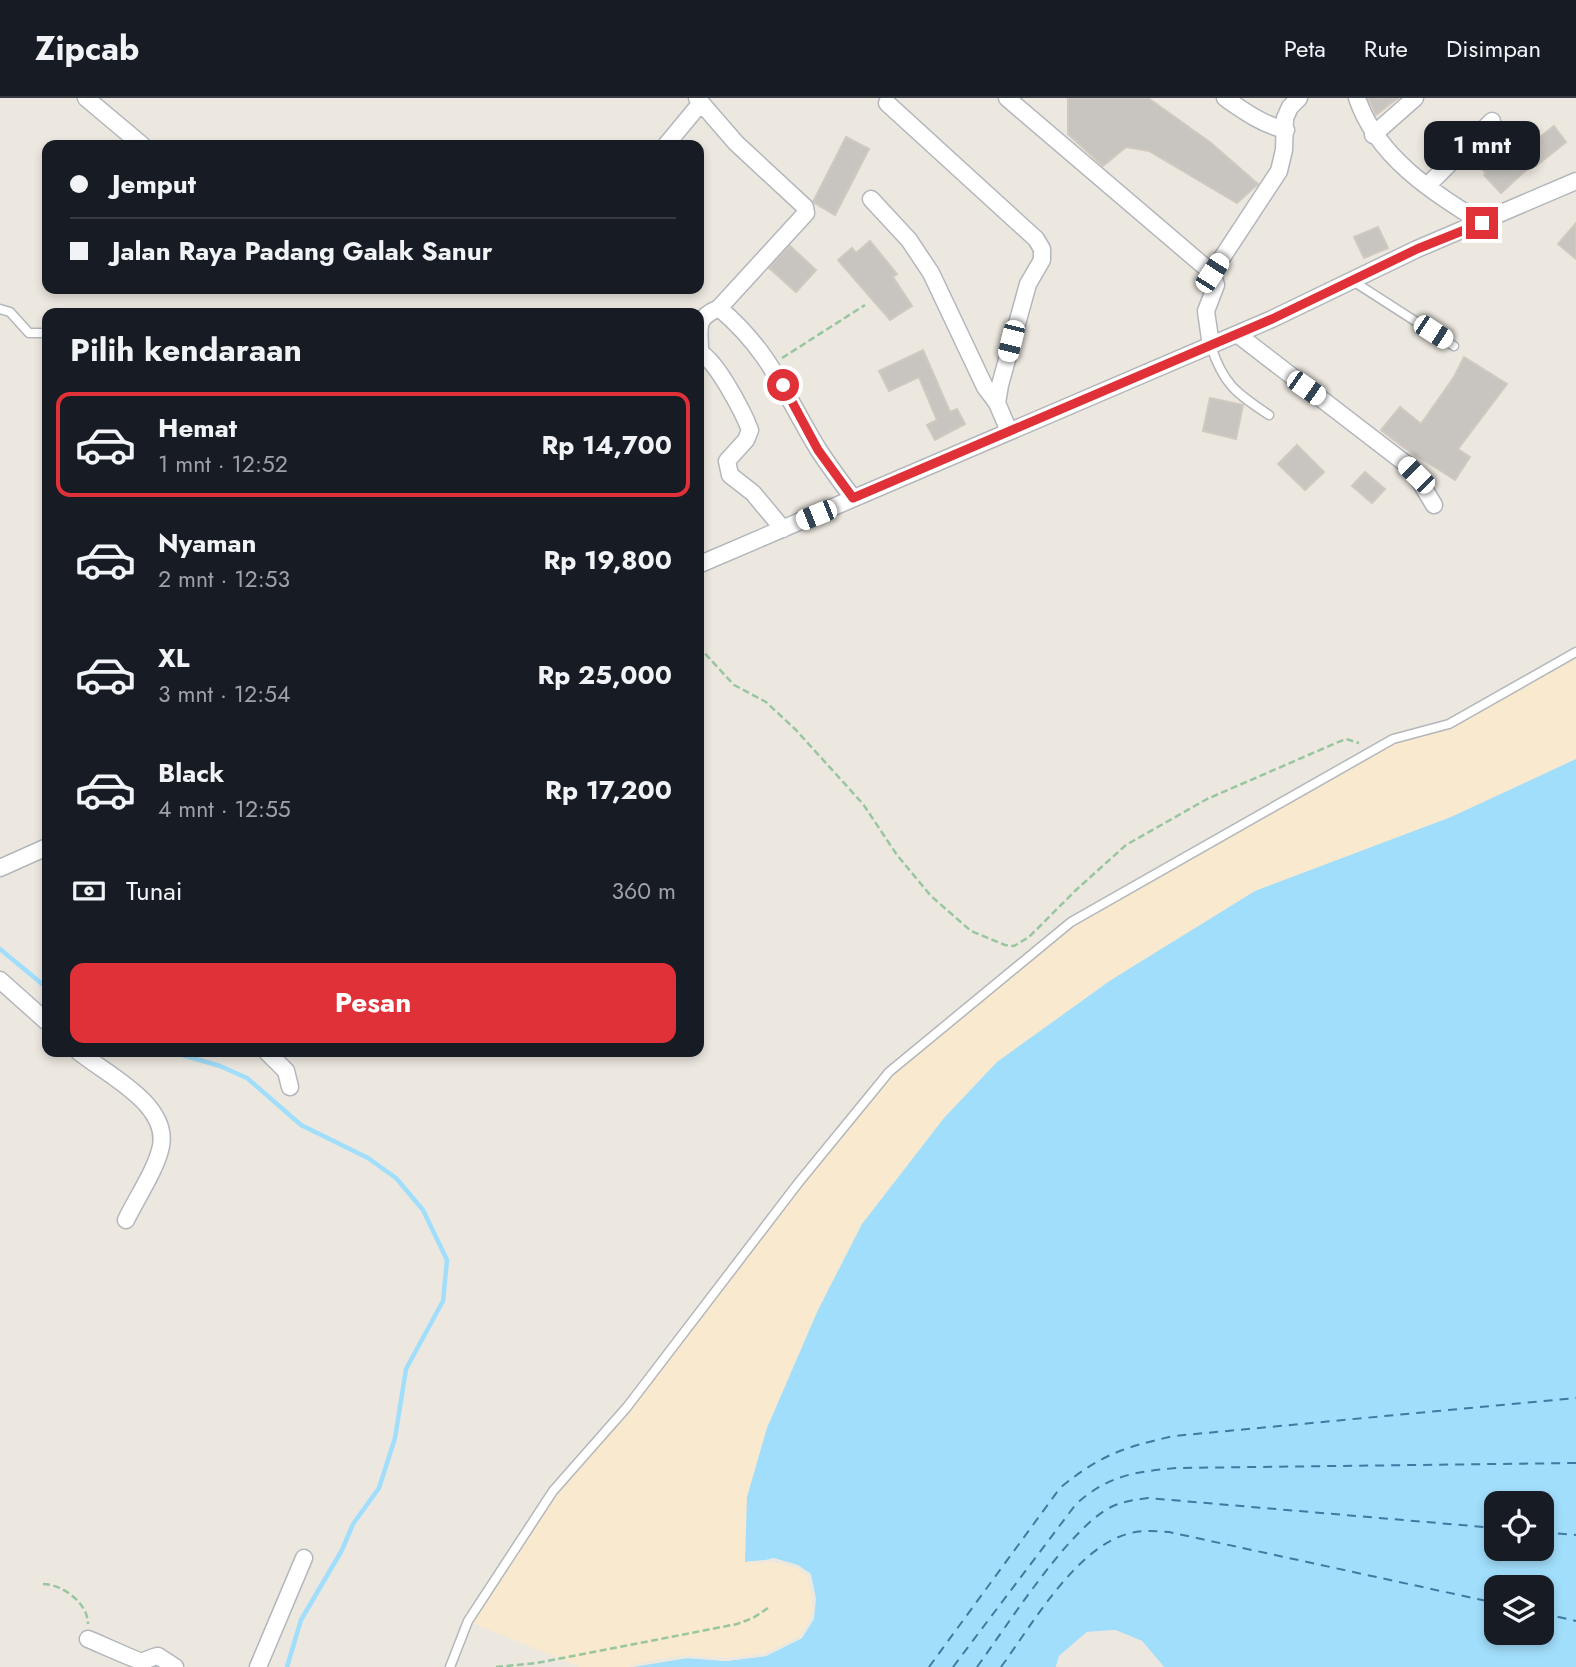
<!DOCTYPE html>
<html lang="id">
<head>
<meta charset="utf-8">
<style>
  :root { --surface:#171b24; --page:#20242c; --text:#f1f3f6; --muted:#9ea1a6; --line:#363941; --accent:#e13138 }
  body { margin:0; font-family:Jost,sans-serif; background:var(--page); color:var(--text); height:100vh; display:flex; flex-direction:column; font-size:26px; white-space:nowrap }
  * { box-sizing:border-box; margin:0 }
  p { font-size:23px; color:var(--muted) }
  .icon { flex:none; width:38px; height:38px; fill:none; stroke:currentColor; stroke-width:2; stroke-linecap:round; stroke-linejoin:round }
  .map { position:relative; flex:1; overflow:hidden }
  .details { position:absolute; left:42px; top:210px; width:662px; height:749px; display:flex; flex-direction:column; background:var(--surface); border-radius:14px; box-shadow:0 4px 10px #0003 }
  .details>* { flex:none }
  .hud { position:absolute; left:42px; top:42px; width:662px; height:154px; border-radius:14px; box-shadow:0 4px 10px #0003; display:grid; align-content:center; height:154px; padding:0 28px; background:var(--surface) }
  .tools { position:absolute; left:1484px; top:1393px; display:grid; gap:14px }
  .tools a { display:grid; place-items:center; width:70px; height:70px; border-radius:14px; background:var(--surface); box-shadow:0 4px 10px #0003; font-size:35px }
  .end { position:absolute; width:32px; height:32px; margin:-16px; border:9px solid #e13138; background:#fff; box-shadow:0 0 0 4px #fff }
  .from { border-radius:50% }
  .bubble { position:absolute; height:49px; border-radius:14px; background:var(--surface); box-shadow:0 4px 10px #0003; font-size:23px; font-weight:700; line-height:49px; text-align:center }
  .car { position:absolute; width:21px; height:42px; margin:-21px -10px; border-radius:9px; box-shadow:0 0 5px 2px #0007; background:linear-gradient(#fff 24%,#345 0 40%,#fff 0 76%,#345 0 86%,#fff 0) }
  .hud b { display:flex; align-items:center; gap:24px; height:66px; font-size:26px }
  .hud b+b { border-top:2px solid var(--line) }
  .hud i { width:18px; height:18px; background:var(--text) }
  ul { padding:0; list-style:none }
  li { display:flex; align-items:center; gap:21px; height:105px; margin:0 14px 10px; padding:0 14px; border:4px solid transparent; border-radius:14px }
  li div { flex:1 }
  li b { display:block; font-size:26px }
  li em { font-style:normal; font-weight:700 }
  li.on { border-color:var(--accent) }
  li>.icon { width:63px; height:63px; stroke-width:1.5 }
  h2 { padding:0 28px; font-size:32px; line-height:84px }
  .pay { display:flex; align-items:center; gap:18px; height:77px; padding:0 28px; font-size:26px }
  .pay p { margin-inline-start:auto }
  .cta { display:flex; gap:14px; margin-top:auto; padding:14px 28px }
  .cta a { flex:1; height:80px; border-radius:14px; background:var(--accent); color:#fff; font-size:28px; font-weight:700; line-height:80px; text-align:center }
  header { display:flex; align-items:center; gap:42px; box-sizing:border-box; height:98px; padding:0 35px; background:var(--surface); border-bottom:2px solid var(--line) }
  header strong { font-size:33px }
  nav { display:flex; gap:38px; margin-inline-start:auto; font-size:24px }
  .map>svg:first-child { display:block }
  .sand { fill:#f8e9cf }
  .water { fill:#a1defb; fill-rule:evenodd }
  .pier { fill:#ece8e0 }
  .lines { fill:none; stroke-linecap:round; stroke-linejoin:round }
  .stream { stroke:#a1defb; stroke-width:4.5 }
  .ferry { stroke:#3e7aa2; stroke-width:2; stroke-dasharray:9 7; stroke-linecap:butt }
  .building { fill:#c8c5c0; stroke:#d0c9bf; stroke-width:2 }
  .lane-casing { stroke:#b3b7bb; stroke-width:11 }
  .street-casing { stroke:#b3b7bb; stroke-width:19 }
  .path { stroke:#98c69f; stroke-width:2.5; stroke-dasharray:7 3.5; stroke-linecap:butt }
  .lane { stroke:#fff; stroke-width:8 }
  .street { stroke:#fff; stroke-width:16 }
  .route { stroke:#e13138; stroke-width:9 }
</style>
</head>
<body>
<header>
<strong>Zipcab</strong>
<nav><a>Peta</a><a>Rute</a><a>Disimpan</a></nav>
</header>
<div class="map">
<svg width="1576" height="1569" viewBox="0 0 1576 1569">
  <rect width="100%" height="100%" fill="#ece8e0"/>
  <path class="sand" d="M1576 554V661L1111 882 997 964 944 1020 862 1126 818 1212 767 1330 747 1399 774 1460 798 1467 811 1476 814 1520 802 1540 766 1558 726 1563 687 1560 633 1569H580L468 1523 553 1393 627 1309 889 974 1071 824 1380 649 1449 626Z"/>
  <path class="water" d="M1576 661V1569H1164L1142 1543 1115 1532 1087 1534 1059 1558 1056 1569H633L687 1560 726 1563 766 1558 802 1540 814 1521 810 1476C789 1460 771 1461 745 1464L747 1399 767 1330 818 1212 862 1126 944 1020 997 964 1111 882 1255 793 1451 719ZM1496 1405H1542V1451H1496ZM1496 1489H1542V1535H1496Z"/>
  <path class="pier" d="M774 1460 798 1467 811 1476 816 1501 814 1520 802 1540 766 1558 726 1563 687 1560 629 1569 632 1566 686 1557 725 1560 765 1555 800 1538 811 1519 812 1501 807 1478 796 1470 773 1464 743 1467Z
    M1115 1532 1142 1543 1164 1569H1161L1140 1546 1114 1535 1089 1537 1062 1560 1060 1569H1056L1059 1558 1087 1534Z"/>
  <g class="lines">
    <path class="stream" d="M0 851 47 890
      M172 954 220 968 247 980 301 1027 368 1060 396 1080 423 1112 447 1162 443 1203 406 1271 395 1340 379 1390 353 1426 342 1452 301 1522 287 1569"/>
    <path class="ferry" d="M1542 1434 1576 1437
      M1542 1515 1576 1523
      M929 1569 1060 1390C1100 1357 1124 1349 1174 1338L1576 1300
      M953 1569 1076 1406C1109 1377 1134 1374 1176 1370L1576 1365
      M977 1569C1007 1528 1069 1430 1111 1409 1123 1403 1135 1402 1148 1400L1496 1430
      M1001 1569C1032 1527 1077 1447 1131 1435 1143 1432 1156 1433 1169 1434L1496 1505"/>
  </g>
  <path class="building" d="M1068 0H1148L1211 45 1258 86 1237 105 1149 53 1126 49 1103 68 1068 36Z
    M1368 0H1398L1376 17Z
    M1554 28 1566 44 1536 68 1534 65 1501 95 1484 77 1486 75 1470 59 1486 44 1502 60 1512 51 1517 57Z
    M846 39 869 51 835 117 813 104Z
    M1576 125V161L1558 146Z
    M1378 129 1388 150 1364 160 1354 139Z
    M870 143 897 176 893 179 912 208 890 222 838 162 852 150 856 155Z
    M790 148 816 172 796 194 769 170Z
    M923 252 950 314 957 311 965 326 935 342 927 327 937 322 919 279 889 293 879 273Z
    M1464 259 1507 286 1458 351 1470 359 1455 382 1403 349 1381 332 1400 309 1421 326 1454 279Z
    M1210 300 1243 307 1236 341 1203 333Z
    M1297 347 1324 374 1305 392 1278 366Z
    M1365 374 1385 391 1372 405 1352 388Z"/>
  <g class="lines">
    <g class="lane-casing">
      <path id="lane" d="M1353 183 1454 248
        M0 211 10 214 29 235H41
        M1211 248C1223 286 1236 295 1269 317
        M450 1569 468 1523 553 1393 627 1309 799 1084 889 974 1071 824 1393 641 1449 626 1576 554"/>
    </g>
    <g class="street-casing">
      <path id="street" d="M86 0 142 47
        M697 0 736 45 805 109 806 115 719 210
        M1007 0 1212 175 1216 187 1206 213 1211 248
        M1225 0C1244 13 1263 27 1286 32
        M1357 0C1377 59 1431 93 1482 125
        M887 5 1036 141 1042 151V162L1028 186 1000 287 997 305 1009 333
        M1373 37 1415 0
        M666 47 700 6
        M1427 88 1492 23
        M871 101 909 142 931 175 985 289 997 305
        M1212 175 1279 73 1284 52 1285 20 1290 9 1299 0
        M1237 236 1406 366 1416 377 1434 407
        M698 254C714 257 744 316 750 332L746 342 727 363 730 377 753 395 783 431
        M700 254C700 229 694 221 719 210 771 254 784 295 818 351 829 368 841 384 853 400
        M698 467 1272 221 1417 151 1576 83
        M0 770 47 749
        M0 882 47 924
        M79 954C106 976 169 1006 161 1048 157 1070 136 1101 126 1122
        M267 954 286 973 290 989
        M88 1541C96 1544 137 1563 141 1563 147 1563 151 1559 158 1558L175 1569
        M258 1569 304 1460"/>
    </g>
    <path class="path" d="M782 260 865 207
      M698 548 734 587 766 604 796 632 863 706 897 757 931 798 971 833 1005 847 1014 848 1029 839 1076 792 1126 747 1207 701 1336 645 1346 641 1359 645
      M43 1486C62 1486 88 1505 88 1526
      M496 1569 537 1565 737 1526 753 1520 768 1510"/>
    <use href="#lane" class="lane"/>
    <use href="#street" class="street"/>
  </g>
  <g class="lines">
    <path class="route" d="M783 287 818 352 853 400 1272 221 1417 151 1482 125"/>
  </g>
</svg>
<div class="tools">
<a><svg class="icon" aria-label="locate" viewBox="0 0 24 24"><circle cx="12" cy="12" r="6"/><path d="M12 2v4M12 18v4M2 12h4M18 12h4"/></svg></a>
<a><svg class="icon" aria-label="layers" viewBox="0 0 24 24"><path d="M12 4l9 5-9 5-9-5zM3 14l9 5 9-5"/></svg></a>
</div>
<i class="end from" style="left:783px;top:287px"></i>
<i class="end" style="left:1482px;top:125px"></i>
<div class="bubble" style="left:1424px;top:23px;width:116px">1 mnt</div>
<i class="car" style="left:1212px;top:175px;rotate:33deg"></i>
<i class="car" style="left:1433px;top:234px;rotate:123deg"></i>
<i class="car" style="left:1011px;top:243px;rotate:194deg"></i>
<i class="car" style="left:1306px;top:290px;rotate:125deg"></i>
<i class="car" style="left:1416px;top:377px;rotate:315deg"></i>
<i class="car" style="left:816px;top:417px;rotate:248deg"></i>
<div class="hud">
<b><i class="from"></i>Jemput</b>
<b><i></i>Jalan Raya Padang Galak Sanur</b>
</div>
<section class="details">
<h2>Pilih kendaraan</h2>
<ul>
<li class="on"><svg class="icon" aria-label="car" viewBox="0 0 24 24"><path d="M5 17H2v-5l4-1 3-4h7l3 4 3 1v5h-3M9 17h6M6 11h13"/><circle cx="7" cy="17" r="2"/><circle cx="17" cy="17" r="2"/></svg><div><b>Hemat</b><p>1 mnt · 12:52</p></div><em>Rp 14,700</em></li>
<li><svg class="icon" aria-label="car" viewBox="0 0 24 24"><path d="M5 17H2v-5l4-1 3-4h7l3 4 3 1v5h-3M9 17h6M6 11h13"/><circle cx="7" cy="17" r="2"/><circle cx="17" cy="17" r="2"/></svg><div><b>Nyaman</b><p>2 mnt · 12:53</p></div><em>Rp 19,800</em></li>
<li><svg class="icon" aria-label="car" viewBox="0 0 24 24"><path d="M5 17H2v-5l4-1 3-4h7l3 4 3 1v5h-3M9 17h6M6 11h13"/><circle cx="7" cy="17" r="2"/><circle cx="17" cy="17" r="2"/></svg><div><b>XL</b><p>3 mnt · 12:54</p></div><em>Rp 25,000</em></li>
<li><svg class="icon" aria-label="car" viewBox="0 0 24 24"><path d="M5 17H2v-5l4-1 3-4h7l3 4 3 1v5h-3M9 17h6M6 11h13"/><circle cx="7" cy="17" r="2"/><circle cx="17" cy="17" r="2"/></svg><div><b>Black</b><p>4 mnt · 12:55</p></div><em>Rp 17,200</em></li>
</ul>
<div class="pay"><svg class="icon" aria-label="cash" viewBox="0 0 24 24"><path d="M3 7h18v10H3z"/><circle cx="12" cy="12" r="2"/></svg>Tunai<p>360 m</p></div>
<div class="cta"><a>Pesan</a></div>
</section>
</div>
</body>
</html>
